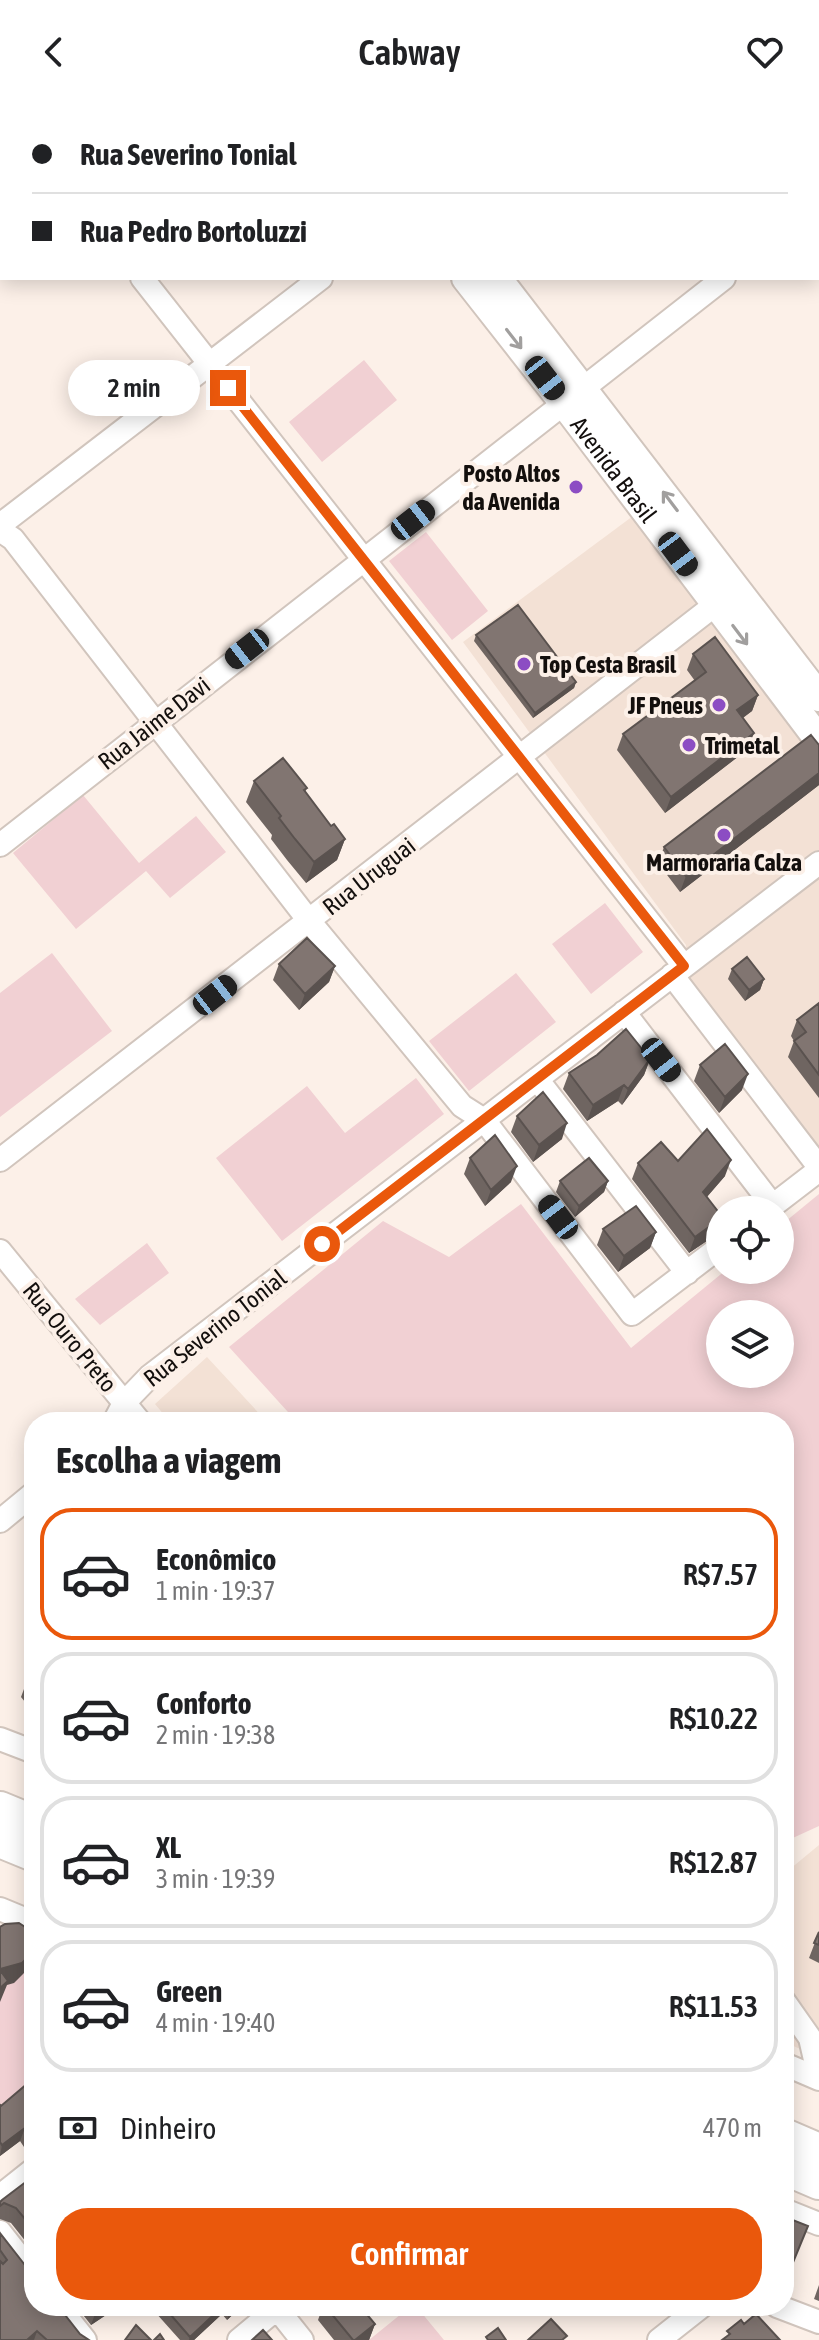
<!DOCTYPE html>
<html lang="pt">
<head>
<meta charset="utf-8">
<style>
  :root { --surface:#fff; --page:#f6f6f6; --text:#202124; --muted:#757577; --line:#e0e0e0; --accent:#ea580c }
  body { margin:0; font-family:"Asap Condensed",sans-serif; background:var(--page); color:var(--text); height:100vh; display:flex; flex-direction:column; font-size:30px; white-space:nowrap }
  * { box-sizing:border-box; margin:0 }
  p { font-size:26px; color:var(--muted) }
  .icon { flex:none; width:44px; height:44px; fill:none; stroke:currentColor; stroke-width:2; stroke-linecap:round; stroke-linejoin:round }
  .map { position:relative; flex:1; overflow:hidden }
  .sheet { position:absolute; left:24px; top:1308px; width:770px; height:904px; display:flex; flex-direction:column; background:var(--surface); border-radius:32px; box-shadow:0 4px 20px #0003 }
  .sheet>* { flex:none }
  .top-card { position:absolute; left:0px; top:0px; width:820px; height:176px; box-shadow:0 4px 20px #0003; display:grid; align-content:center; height:176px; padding:0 32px; background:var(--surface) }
  .tools { position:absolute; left:706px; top:1092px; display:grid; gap:16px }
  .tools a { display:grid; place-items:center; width:88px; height:88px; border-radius:50%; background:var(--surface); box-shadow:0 4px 20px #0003; font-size:40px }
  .end { position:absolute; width:36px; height:36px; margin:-18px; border:10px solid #ea580c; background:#fff; box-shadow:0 0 0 4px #fff }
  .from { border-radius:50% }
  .bubble { position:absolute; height:56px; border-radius:28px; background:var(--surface); box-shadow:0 4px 20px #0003; font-size:26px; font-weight:600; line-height:56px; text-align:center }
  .car { position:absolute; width:24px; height:48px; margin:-24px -12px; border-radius:10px; box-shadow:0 0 6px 2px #0007; background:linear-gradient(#222 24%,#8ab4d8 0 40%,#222 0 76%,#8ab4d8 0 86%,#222 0) }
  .top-card b { display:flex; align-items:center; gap:28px; height:76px; font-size:30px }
  .top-card b+b { border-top:2px solid var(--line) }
  .top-card i { width:20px; height:20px; background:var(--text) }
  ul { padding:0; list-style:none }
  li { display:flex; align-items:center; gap:24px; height:132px; margin:0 16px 12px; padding:0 16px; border:4px solid var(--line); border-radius:32px }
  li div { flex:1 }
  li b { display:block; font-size:30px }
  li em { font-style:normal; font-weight:600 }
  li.current { border-color:var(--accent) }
  li>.icon { width:72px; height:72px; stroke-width:1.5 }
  h2 { padding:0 32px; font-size:36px; line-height:96px }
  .pay { display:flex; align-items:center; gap:20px; height:88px; padding:0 32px; font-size:30px }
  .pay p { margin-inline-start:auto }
  .button { display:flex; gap:16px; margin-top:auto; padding:16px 32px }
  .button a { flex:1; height:92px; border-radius:32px; background:var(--accent); color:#fff; font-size:32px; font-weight:600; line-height:92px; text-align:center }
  header { display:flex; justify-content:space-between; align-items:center; height:104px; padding:0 32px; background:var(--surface); font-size:36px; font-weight:600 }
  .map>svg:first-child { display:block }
  .built { fill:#f3e1d5 }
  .green { fill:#f1d0d3; fill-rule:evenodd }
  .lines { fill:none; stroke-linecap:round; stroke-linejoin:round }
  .minor-casing { stroke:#d1c5bd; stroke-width:26 }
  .major-casing { stroke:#d1c5bd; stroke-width:32 }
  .highway-casing { stroke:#d1c5bd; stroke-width:38 }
  .minor { stroke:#fff; stroke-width:22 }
  .major { stroke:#fff; stroke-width:28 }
  .highway { stroke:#fff; stroke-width:34 }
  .wall { fill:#6f6561 }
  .shaded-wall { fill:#5a524f }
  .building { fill:#817571; stroke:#5a524f; stroke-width:2 }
  .oneway { stroke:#a19f9e }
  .route { stroke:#ea580c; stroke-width:10 }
  .poi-dot { fill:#8c4dc3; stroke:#fcf0e8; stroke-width:3 }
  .labels { text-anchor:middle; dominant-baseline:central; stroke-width:8; stroke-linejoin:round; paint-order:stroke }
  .street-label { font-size:24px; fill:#130f0d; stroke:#fcf0e8 }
  .poi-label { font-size:24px; font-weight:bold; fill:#130f0d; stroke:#fcf0e8; text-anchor:end }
</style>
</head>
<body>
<header><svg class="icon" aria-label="back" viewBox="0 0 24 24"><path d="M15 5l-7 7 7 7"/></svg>Cabway<svg class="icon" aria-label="heart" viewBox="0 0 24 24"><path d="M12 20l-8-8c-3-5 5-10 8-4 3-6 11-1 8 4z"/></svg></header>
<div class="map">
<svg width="819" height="2236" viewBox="0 0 819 2236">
  <rect width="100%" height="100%" fill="#fcf0e8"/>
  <path class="built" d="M633 412 819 652V1047L686 878V841L463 538Z
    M207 1253 267 1318H170L155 1300Z
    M819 1741V1953L784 1938V1770Z"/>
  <path class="green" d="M364 256 397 296 322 358 289 318Z
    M426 428 488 507 452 536 389 457Z
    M83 691 139 759 196 712 226 748 170 794 146 767 76 825 13 749Z
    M605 799 643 848 591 890 552 840Z
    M52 849 112 927 0 1013V889Z
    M516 869 556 918 469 987 429 937Z
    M416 974 444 1010 282 1137 216 1054 307 982 345 1029Z
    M819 1090V1722L784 1738V1318H297L229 1243 383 1117 449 1153 521 1100 631 1244 726 1166H780V1122ZM720 1210H780V1270H720Z
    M147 1139 169 1169 100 1221 75 1195Z
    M0 1821 34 1835V1980L0 2005Z
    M411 2202H416L444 2236H369Z"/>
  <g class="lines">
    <g class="minor-casing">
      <path id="minor" d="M7 0 9 2
        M678 0 680 2
        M109 2 112 0
        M546 2 549 0
        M0 87 2 85
        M818 101 819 100
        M142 174 684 862
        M0 421 321 174
        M0 426 13 435 310 818 462 1002 484 1016 632 1210 720 1143
        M0 741 724 174
        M672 871 819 1063
        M624 908 773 1102
        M537 975 687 1169
        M0 1056 729 490
        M767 1106 819 1066
        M0 1147 140 1318
        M114 1318 124 1299 150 1272 819 759
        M0 1417 34 1389
        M0 1635 34 1648
        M0 1805 34 1819
        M784 1897 810 1934 819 1973
        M784 1960 819 1975
        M0 2092 34 2065
        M784 2106 819 2120
        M0 2128 34 2171
        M58 2202 85 2236
        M275 2202 302 2236
        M777 2202 819 2218
        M239 2236 280 2202
        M659 2236 702 2202"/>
    </g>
    <g class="major-casing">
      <g id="major">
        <path d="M331 0 333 2"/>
        <path d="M362 0 364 2"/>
        <path id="s1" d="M466 174 564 299 819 636"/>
        <path d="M497 174 819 593"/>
      </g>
    </g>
    <g class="highway-casing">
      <path id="highway" d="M0 1705 34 1719
        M0 1736 34 1750
        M784 2032 819 2047
        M784 2063 819 2078"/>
    </g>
    <use href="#minor" class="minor"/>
    <use href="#major" class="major"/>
    <use href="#highway" class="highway"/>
  </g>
  <path class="wall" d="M476 531 576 578 574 584 533 614 474 537Z
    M693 550 758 591 752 607 743 614 748 645 665 709 617 646 623 630 695 577 687 566Z
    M819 641V681L680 788 658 759 664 743Z
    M254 677 307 684 305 688 331 722 345 735 337 756 306 779 287 756 271 735 272 731 246 698Z
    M279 860 335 862 329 878 299 906 273 876Z
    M732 865 764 875 760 886 745 897 728 875Z
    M819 899V994L788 953 794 937 791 932 797 916Z
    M650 955 644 971 622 1001 618 997 587 1017 563 985 569 969Z
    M700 961 742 986 719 1009 694 977Z
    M517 1012 562 1035 533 1058 511 1028Z
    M470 1054 511 1078 485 1102 464 1070Z
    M678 1057 725 1072 707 1093 717 1130 689 1149 632 1075 638 1059Z
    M560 1077H608L604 1088 575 1113 556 1088Z
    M603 1125 656 1128 650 1144 618 1168 597 1141Z
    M34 1571V1609L21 1593 27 1577Z
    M819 1828V1859L809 1854Z
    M34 1974V2043L28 2049 20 2037 0 2052V2001L1 2002Z
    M34 2085V2148L11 2119 0 2115V2098Z
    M0 2129 34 2202 89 2236H0Z
    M819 2181V2197L814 2195Z
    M76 2202H111L109 2209 91 2221Z
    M158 2202H242L227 2216 222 2210 194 2236H180L155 2208Z
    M323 2202 375 2220 369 2236H334L318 2216Z
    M631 2202H644L637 2208Z"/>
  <path class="shaded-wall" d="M576 578 574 584 533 614 535 609Z
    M758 591 752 607 731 622 737 606Z
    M754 629 748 645 665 709 671 693Z
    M819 669V681L680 788 686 772Z
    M345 735 337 756 306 779 314 758Z
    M335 862 329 878 299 906 305 890Z
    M764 875 760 886 745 897 749 886Z
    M650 955 644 971 622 1001 628 985Z
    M748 970 742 986 719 1009 725 993Z
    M624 981 618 997 587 1017 593 1001Z
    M567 1019 562 1035 533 1058 539 1041Z
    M731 1056 725 1072 697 1104 703 1088Z
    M517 1062 511 1078 485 1102 491 1086Z
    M608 1077 604 1088 575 1113 579 1102Z
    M720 1115V1121L717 1130 689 1149 695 1133Z
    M656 1128 650 1144 618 1168 624 1152Z
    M32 1849 24 1869 14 1879 7 1881 0 1898V1865Z
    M25 2024 20 2037 0 2052 2 2041Z
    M34 2035V2043L28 2049 33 2036Z
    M106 2202H111L109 2209 91 2221 95 2210Z
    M223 2202H225L222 2210 194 2236H189L190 2233Z
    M234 2202H242L227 2216 231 2205Z
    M375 2220 369 2236H355Z
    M37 2227 34 2236H27Z"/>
  <path class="building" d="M746 0H780L782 2H745Z
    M808 0H819V17L818 2H809Z
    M819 21V67L818 68V22Z
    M518 501 576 578 535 609 476 531Z
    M715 533 758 591 737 606 754 629 671 693 623 630 706 568 693 550Z
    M811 631 819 641V669L686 772 664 743Z
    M283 654 307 684 304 686 331 722 334 720 345 735 314 758 295 735 279 714 281 712 254 677Z
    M307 834 335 862 305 890 279 860Z
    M747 853 764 875 749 886 732 865Z
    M819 899V971L794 937 806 928 797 916Z
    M626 925 650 955 628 985 624 981 593 1001 569 969 597 951Z
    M725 940 748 970 725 993 700 961Z
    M543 988 567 1019 539 1041 517 1012Z
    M707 1025 731 1056 703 1088 720 1110V1115L695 1133 638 1059 661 1038 678 1057Z
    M495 1031 517 1062 491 1086 470 1054Z
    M589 1054 608 1077 579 1102 560 1077Z
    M636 1102 656 1128 624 1152 603 1125Z
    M34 1571V1586L27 1577Z
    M19 1819 25 1823 33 1835 32 1849 22 1859 0 1865V1823L5 1820Z
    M819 1828V1841L814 1839Z
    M0 1866 8 1877 0 1884Z
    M34 1974V2035L33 2036 25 2024 2 2041 0 2038V2001L1 2002Z
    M27 2077 34 2085V2126L16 2104 4 2099 0 2102V2098L2 2096Z
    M785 2113 808 2122 787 2173 784 2171Z
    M0 2129 28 2165 34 2167V2202H58L80 2230 89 2236H47L37 2227 27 2236H0V2157L3 2160 7 2156 0 2146Z
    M89 2202H106L95 2210Z
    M163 2202H223L190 2233Z
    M325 2202H360L375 2220 355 2236H353Z
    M756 2210 780 2236H722L730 2230 727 2227 741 2216 744 2220Z
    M551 2215 567 2232 562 2236H528Z
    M136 2221 151 2236H125Z
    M498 2224 506 2236H488L486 2233Z
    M263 2226 272 2236H252Z
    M160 2230 164 2236H154Z"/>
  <defs><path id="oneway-shaft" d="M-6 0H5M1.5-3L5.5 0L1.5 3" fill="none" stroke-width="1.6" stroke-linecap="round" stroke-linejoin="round" transform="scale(2)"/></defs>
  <g class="oneway">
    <use href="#oneway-shaft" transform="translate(514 235) rotate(52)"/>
    <use href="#oneway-shaft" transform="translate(670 397) rotate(-127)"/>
    <use href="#oneway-shaft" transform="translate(740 531) rotate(53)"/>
  </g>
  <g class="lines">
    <path class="route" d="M228 284 684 862 322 1140"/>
  </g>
  <g class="poi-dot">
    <circle cx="576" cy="383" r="8"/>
    <circle cx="524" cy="560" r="8"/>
    <circle cx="719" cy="601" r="8"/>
    <circle cx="689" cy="641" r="8"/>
    <circle cx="724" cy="731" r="8"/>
  </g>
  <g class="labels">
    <g class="street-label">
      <text stroke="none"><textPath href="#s1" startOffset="242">Avenida Brasil</textPath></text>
      <text transform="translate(154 619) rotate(-38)">Rua Jaime Davi</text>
      <text transform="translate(369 772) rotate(-38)">Rua Uruguai</text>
      <text transform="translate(215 1224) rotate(-38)">Rua Severino Tonial</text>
      <text transform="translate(70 1233) rotate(51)">Rua Ouro Preto</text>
    </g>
    <g class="poi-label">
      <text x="560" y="369">Posto Altos<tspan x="560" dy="28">da Avenida</tspan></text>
      <text x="540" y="560" text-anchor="start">Top Cesta Brasil</text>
      <text x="703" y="601">JF Pneus</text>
      <text x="705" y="641" text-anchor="start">Trimetal</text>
      <text x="724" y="758" text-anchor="middle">Marmoraria Calza</text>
    </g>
  </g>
</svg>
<div class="tools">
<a><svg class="icon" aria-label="locate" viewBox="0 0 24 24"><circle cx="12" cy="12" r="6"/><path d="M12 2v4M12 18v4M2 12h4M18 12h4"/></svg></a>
<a><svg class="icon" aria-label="layers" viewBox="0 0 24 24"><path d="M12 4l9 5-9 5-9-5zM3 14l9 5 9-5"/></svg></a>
</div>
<i class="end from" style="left:322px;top:1140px"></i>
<i class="end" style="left:228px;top:284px"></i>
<div class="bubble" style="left:68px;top:256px;width:132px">2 min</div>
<i class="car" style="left:545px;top:274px;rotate:142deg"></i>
<i class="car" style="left:413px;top:416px;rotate:52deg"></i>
<i class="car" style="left:678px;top:450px;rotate:143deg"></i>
<i class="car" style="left:247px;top:545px;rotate:232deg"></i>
<i class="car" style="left:215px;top:891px;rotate:52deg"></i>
<i class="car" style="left:661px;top:956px;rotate:142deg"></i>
<i class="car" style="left:558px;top:1113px;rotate:323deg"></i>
<div class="top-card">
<b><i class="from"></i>Rua Severino Tonial</b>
<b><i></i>Rua Pedro Bortoluzzi</b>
</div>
<section class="sheet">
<h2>Escolha a viagem</h2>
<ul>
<li class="current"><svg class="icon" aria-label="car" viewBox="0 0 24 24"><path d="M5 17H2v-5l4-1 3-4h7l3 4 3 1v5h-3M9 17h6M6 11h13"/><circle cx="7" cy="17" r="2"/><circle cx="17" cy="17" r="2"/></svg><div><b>Econômico</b><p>1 min · 19:37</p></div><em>R$7.57</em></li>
<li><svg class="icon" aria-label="car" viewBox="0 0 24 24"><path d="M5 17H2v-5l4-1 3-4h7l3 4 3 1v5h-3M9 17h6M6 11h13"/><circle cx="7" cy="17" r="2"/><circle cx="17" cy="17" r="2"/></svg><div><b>Conforto</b><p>2 min · 19:38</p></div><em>R$10.22</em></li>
<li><svg class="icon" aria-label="car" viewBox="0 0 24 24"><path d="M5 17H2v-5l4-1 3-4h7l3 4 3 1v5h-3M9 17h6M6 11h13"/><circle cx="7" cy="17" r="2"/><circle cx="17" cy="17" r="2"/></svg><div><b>XL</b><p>3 min · 19:39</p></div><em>R$12.87</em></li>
<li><svg class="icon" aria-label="car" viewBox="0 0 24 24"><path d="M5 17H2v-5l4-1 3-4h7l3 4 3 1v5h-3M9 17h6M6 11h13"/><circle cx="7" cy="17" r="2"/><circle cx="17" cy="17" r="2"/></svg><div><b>Green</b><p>4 min · 19:40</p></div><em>R$11.53</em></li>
</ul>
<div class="pay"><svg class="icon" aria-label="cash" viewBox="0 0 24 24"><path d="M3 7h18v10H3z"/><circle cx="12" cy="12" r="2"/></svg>Dinheiro<p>470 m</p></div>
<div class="button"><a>Confirmar</a></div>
</section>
</div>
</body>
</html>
